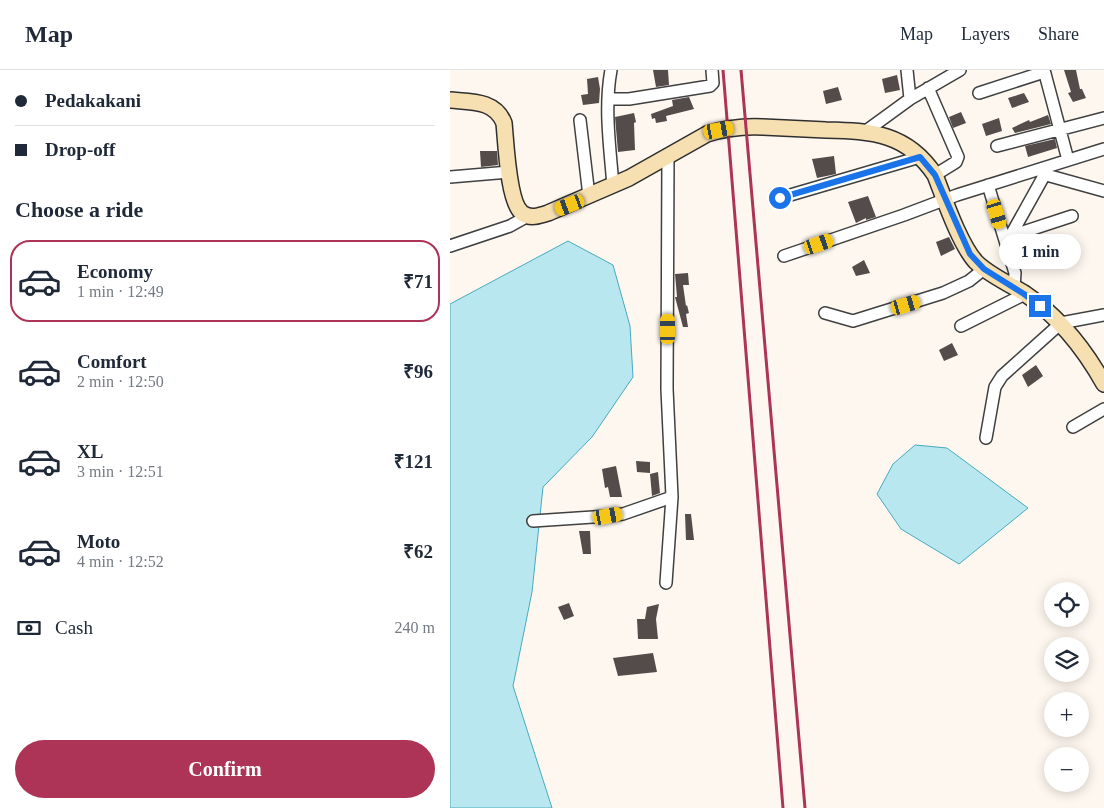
<!DOCTYPE html>
<html lang="en">
<head>
<meta charset="utf-8">
<style>
  :root { --surface:#fff; --page:#f2f2f3; --text:#1f2937; --muted:#747a83; --line:#e0e1e3; --accent:#ad3456 }
  body { margin:0; font-family:"Times New Roman",serif; background:var(--page); color:var(--text); height:100vh; display:flex; flex-direction:column; font-size:19px; white-space:nowrap }
  * { box-sizing:border-box; margin:0 }
  p { font-size:16px; color:var(--muted) }
  .icon { flex:none; width:28px; height:28px; fill:none; stroke:currentColor; stroke-width:2; stroke-linecap:round; stroke-linejoin:round }
  .map { position:relative; flex:1; overflow:hidden }
  .panel { display:flex; flex-direction:column; background:var(--surface); width:450px }
  .panel>* { flex:none }
  .guide { display:grid; align-content:center; height:110px; padding:0 15px; background:var(--surface) }
  .fabs { position:absolute; left:594px; top:512px; display:grid; gap:10px }
  .fabs a { display:grid; place-items:center; width:45px; height:45px; border-radius:50%; background:var(--surface); box-shadow:0 2px 12px #0003; font-size:25px }
  .end { position:absolute; width:22px; height:22px; margin:-11px; border:6px solid #1a73e8; background:#fff; box-shadow:0 0 0 2px #fff }
  .from { border-radius:50% }
  .bubble { position:absolute; height:35px; border-radius:18px; background:var(--surface); box-shadow:0 2px 12px #0003; font-size:16px; font-weight:700; line-height:35px; text-align:center }
  .car { position:absolute; width:15px; height:30px; margin:-15px -8px; border-radius:6px; box-shadow:0 0 4px 1px #0007; background:linear-gradient(#f5c518 24%,#345 0 40%,#f5c518 0 76%,#345 0 86%,#f5c518 0) }
  .guide b { display:flex; align-items:center; gap:18px; height:48px; font-size:19px }
  .guide b+b { border-top:1px solid var(--line) }
  .guide i { width:12px; height:12px; background:var(--text) }
  ul { padding:0; list-style:none }
  li { display:flex; align-items:center; gap:15px; height:82px; margin:0 10px 8px; padding:0 5px; border:2px solid transparent; border-radius:20px }
  li div { flex:1 }
  li b { display:block; font-size:19px }
  li em { font-style:normal; font-weight:700 }
  li.active { border-color:var(--accent) }
  li>.icon { width:45px; height:45px; stroke-width:1.5 }
  h2 { padding:0 15px; font-size:22px; line-height:60px }
  .pay { display:flex; align-items:center; gap:12px; height:55px; padding:0 15px; font-size:19px }
  .pay p { margin-inline-start:auto }
  .cta { display:flex; gap:10px; margin-top:auto; padding:10px 15px }
  .cta a { flex:1; height:58px; border-radius:30px; background:var(--accent); color:#fff; font-size:20px; font-weight:700; line-height:58px; text-align:center }
  header { display:flex; align-items:center; gap:30px; box-sizing:border-box; height:70px; padding:0 25px; background:var(--surface); border-bottom:1px solid var(--line) }
  header strong { font-size:24px }
  nav { display:flex; gap:28px; margin-inline-start:auto; font-size:18px }
  main { display:flex; flex:1; min-height:0 }
  .map>svg:first-child { display:block }
  .water { fill:#b9e7ef; stroke:#48aabe }
  .building { fill:#544c4a }
  .lines { fill:none; stroke-linecap:round; stroke-linejoin:round }
  .minor-casing { stroke:#404040; stroke-width:14 }
  .secondary-casing { stroke:#2f2f2f; stroke-width:18 }
  .minor { stroke:#fff; stroke-width:11 }
  .secondary { stroke:#f6dfb1; stroke-width:15 }
  .rail { stroke:#ad3456; stroke-width:3 }
  .route { stroke:#1a73e8; stroke-width:6 }
</style>
</head>
<body>
<header>
<strong>Map</strong>
<nav><a>Map</a><a>Layers</a><a>Share</a></nav>
</header>
<main>
<section class="panel">
<div class="guide">
<b><i class="from"></i>Pedakakani</b>
<b><i></i>Drop-off</b>
</div>
<h2>Choose a ride</h2>
<ul>
<li class="active"><svg class="icon" aria-label="car" viewBox="0 0 24 24"><path d="M5 17H2v-5l4-1 3-4h7l3 4 3 1v5h-3M9 17h6M6 11h13"/><circle cx="7" cy="17" r="2"/><circle cx="17" cy="17" r="2"/></svg><div><b>Economy</b><p>1 min · 12:49</p></div><em>₹71</em></li>
<li><svg class="icon" aria-label="car" viewBox="0 0 24 24"><path d="M5 17H2v-5l4-1 3-4h7l3 4 3 1v5h-3M9 17h6M6 11h13"/><circle cx="7" cy="17" r="2"/><circle cx="17" cy="17" r="2"/></svg><div><b>Comfort</b><p>2 min · 12:50</p></div><em>₹96</em></li>
<li><svg class="icon" aria-label="car" viewBox="0 0 24 24"><path d="M5 17H2v-5l4-1 3-4h7l3 4 3 1v5h-3M9 17h6M6 11h13"/><circle cx="7" cy="17" r="2"/><circle cx="17" cy="17" r="2"/></svg><div><b>XL</b><p>3 min · 12:51</p></div><em>₹121</em></li>
<li><svg class="icon" aria-label="car" viewBox="0 0 24 24"><path d="M5 17H2v-5l4-1 3-4h7l3 4 3 1v5h-3M9 17h6M6 11h13"/><circle cx="7" cy="17" r="2"/><circle cx="17" cy="17" r="2"/></svg><div><b>Moto</b><p>4 min · 12:52</p></div><em>₹62</em></li>
</ul>
<div class="pay"><svg class="icon" aria-label="cash" viewBox="0 0 24 24"><path d="M3 7h18v10H3z"/><circle cx="12" cy="12" r="2"/></svg>Cash<p>240 m</p></div>
<div class="cta"><a>Confirm</a></div>
</section>
<div class="map">
<svg width="654" height="738" viewBox="0 0 654 738">
  <rect width="100%" height="100%" fill="#fdf7ef"/>
  <path class="water" d="M118 171 163 195 180 256 183 307 142 367 93 417 82 522 63 616 102 738H0V234Z
    M465 375 497 378 578 438 509 494 451 459 427 424 443 394Z"/>
  <path class="building" d="M203 0H218L219 15 206 17Z
    M614 0H626L630 19H632L636 28 623 32 618 23 621 22Z
    M447 5 450 20 435 23 432 9Z
    M148 7 150 19 149 33 133 35 131 25 138 24 137 9Z
    M388 17 392 30 376 34 373 21Z
    M574 23 579 32 562 38 558 28Z
    M239 27 244 39 216 46 217 51 206 53 205 48 202 49 201 44 223 36 222 30Z
    M511 42 516 53 503 58 499 47Z
    M184 43 186 52 184 53 185 80 168 82 165 47Z
    M598 45 601 54 565 63 562 58 579 50 580 52Z
    M549 48 552 61 536 66 532 54Z
    M605 69 607 78 578 87 575 76Z
    M30 81H47L48 95 31 97Z
    M384 86 386 104 367 108 362 89Z
    M418 126 426 147 416 150V148L406 153 398 132Z
    M499 167 505 179 491 186 486 172Z
    M575 175 583 193 571 197 566 179Z
    M414 190 420 203 406 206 402 197Z
    M238 203 239 215H233L236 236 237 235 239 243 236 244 238 257H233L225 227H227L225 204Z
    M502 273 508 285 494 291 489 280Z
    M586 295 593 306 578 317 572 305Z
    M186 391 200 392V403L187 402Z
    M166 396 172 427H160L158 417 155 418 152 399Z
    M208 402 210 423 202 426 200 404Z
    M235 444H241L244 470H236Z
    M129 461H140L141 484H133Z
    M119 533 124 546 114 550 108 537Z
    M209 534 206 549 208 569H188L187 549H195L197 537Z
    M203 583 207 602 168 606 163 588Z"/>
  <g class="lines">
    <g class="minor-casing">
      <path id="minor" d="M161 0C154 38 160 77 163 116
        M457 0 460 29
        M594 0 618 90
        M478 18 508 87 506 92 485 105
        M529 23 594 2
        M158 29H179L260 16 263 13 262 0
        M130 50 139 126
        M416 61 460 29 510 0
        M547 76 654 48
        M590 100 600 106 654 121
        M0 107 59 102
        M538 115 565 203 564 217
        M330 128 470 87
        M558 167 622 146
        M556 174 595 104
        M0 176 60 156 78 146
        M334 186 454 145 507 125 654 79
        M375 243 403 251 493 223 519 211 534 199
        M511 256 575 224
        M623 357 654 339
        M536 368 545 317 552 306 611 253 654 245
        M83 451 158 446 173 444 222 427
        M216 513 222 427 217 319 218 86"/>
    </g>
    <g class="secondary-casing">
      <path id="secondary" d="M0 30C21 32 45 30 54 53 56 72 58 132 72 143 80 149 89 146 98 143L179 108 257 64C276 58 294 56 313 57 334 58 355 59 376 60 422 61 457 63 485 105 494 128 510 175 526 192 539 205 558 213 574 223 608 246 634 278 654 314"/>
    </g>
    <use href="#minor" class="minor"/>
    <use href="#secondary" class="secondary"/>
    <path class="rail" d="M273 0 333 738
      M291 0 355 738"/>
  </g>
  <g class="lines">
    <path class="route" d="M330 128 470 87 485 105 520 184 534 199 574 224 590 236"/>
  </g>
</svg>
<div class="fabs">
<a><svg class="icon" aria-label="locate" viewBox="0 0 24 24"><circle cx="12" cy="12" r="6"/><path d="M12 2v4M12 18v4M2 12h4M18 12h4"/></svg></a>
<a><svg class="icon" aria-label="layers" viewBox="0 0 24 24"><path d="M12 4l9 5-9 5-9-5zM3 14l9 5 9-5"/></svg></a>
<a>+</a>
<a>−</a>
</div>
<i class="end from" style="left:330px;top:128px"></i>
<i class="end" style="left:590px;top:236px"></i>
<div class="bubble" style="left:549px;top:164px;width:82px">1 min</div>
<i class="car" style="left:269px;top:60px;rotate:80deg"></i>
<i class="car" style="left:120px;top:135px;rotate:249deg"></i>
<i class="car" style="left:547px;top:144px;rotate:163deg"></i>
<i class="car" style="left:369px;top:174px;rotate:71deg"></i>
<i class="car" style="left:456px;top:235px;rotate:74deg"></i>
<i class="car" style="left:218px;top:259px;rotate:0deg"></i>
<i class="car" style="left:158px;top:446px;rotate:80deg"></i>
</div>
</main>
</body>
</html>
